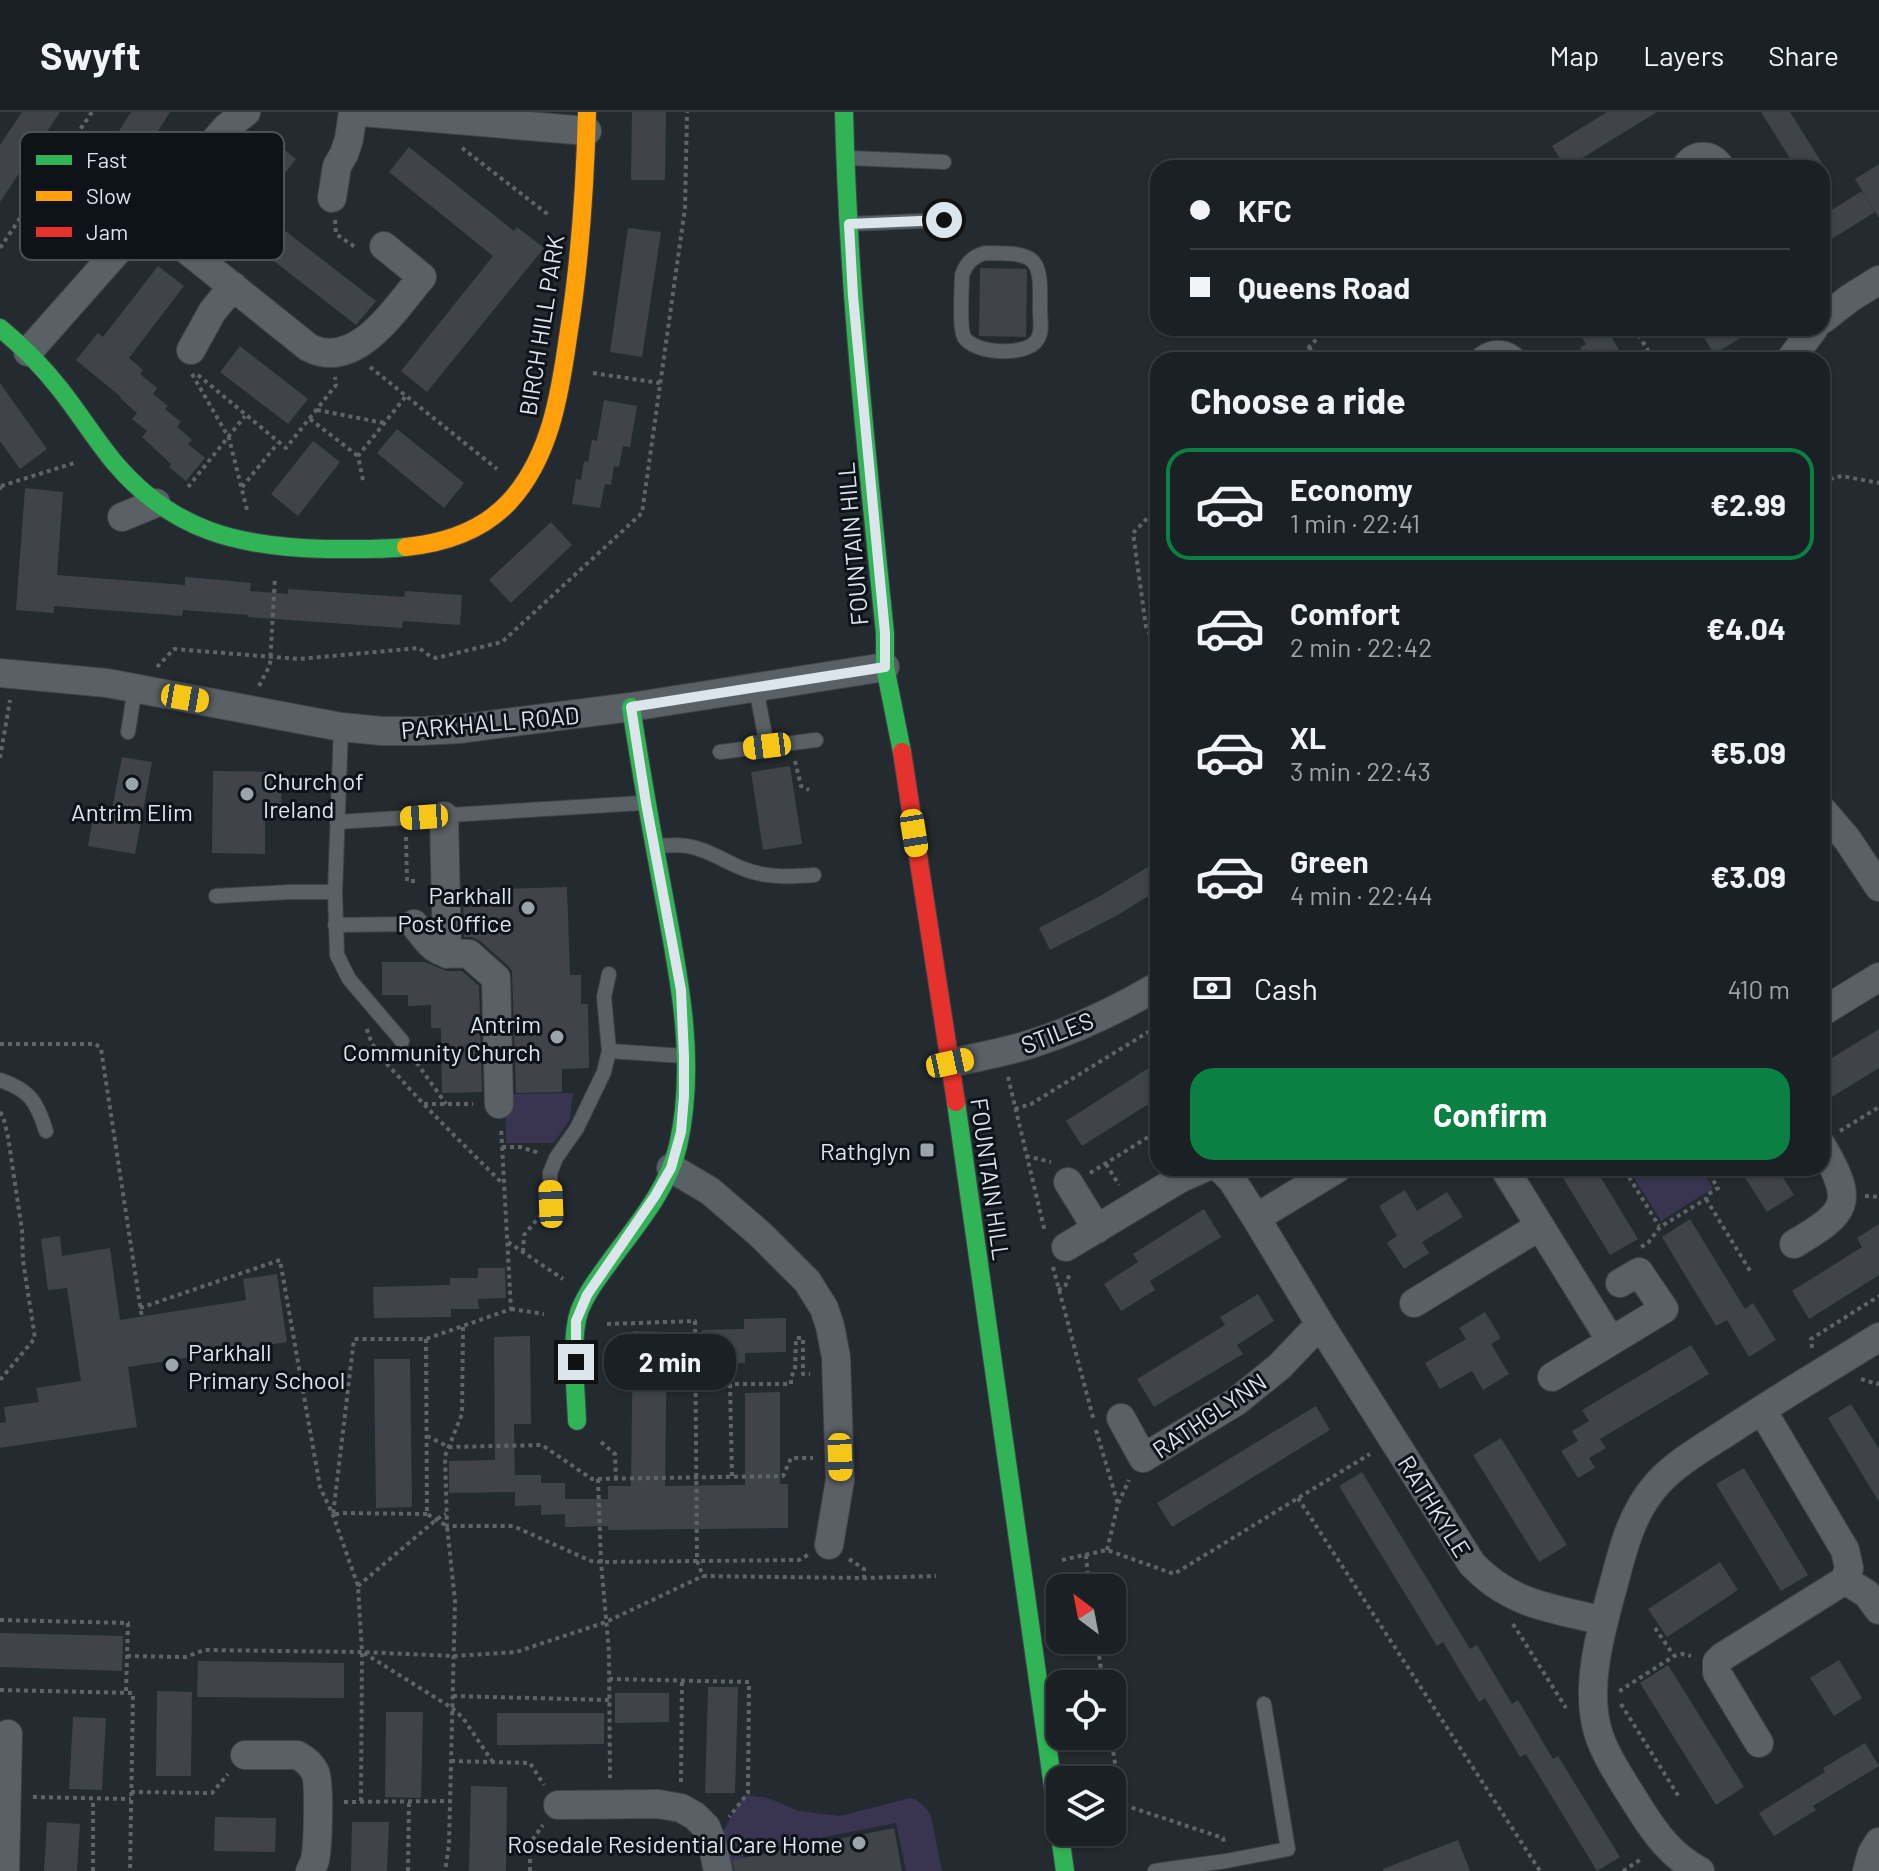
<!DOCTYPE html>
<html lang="en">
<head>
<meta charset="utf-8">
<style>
  :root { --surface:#1a2024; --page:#272d31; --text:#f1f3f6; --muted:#9fa3a6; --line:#383e41; --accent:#0b8043 }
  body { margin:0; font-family:Barlow,sans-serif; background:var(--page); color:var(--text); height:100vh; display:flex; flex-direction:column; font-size:30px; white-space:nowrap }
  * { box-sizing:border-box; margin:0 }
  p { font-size:26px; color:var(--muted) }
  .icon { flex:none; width:44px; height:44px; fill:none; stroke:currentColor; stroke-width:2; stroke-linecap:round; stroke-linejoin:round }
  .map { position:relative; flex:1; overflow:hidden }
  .details { position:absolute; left:1150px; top:240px; width:680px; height:824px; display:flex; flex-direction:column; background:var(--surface); border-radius:24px; box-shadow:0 2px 6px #0004,0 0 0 2px var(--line) }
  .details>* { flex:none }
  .banner { position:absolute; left:1150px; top:48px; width:680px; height:176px; border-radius:24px; box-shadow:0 2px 6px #0004,0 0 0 2px var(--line); display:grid; align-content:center; height:176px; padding:0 40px; background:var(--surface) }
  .needle { width:52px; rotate:328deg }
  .controls { position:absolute; left:1046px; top:1462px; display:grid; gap:16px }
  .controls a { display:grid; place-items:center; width:80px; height:80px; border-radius:16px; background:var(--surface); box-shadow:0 2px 6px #0004,0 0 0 2px var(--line); font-size:40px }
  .end { position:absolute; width:36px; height:36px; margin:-18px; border:10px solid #dce5ec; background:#111; box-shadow:0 0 0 4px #111 }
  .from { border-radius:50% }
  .bubble { position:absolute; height:56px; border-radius:24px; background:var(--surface); box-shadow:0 2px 6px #0004,0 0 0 2px var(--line); font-size:26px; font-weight:700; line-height:56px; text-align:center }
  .car { position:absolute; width:24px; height:48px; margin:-24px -12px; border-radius:10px; box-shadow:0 0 6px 2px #0007; background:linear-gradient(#f5c518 24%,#345 0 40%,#f5c518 0 76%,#345 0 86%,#f5c518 0) }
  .banner b { display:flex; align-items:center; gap:28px; height:76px; font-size:30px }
  .banner b+b { border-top:2px solid var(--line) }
  .banner i { width:20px; height:20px; background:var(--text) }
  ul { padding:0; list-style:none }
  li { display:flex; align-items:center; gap:24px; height:112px; margin:0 16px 12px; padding:0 24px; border:4px solid transparent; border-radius:24px }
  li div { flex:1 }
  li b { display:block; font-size:30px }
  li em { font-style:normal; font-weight:700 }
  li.active { border-color:var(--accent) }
  li>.icon { width:72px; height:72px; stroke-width:1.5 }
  h2 { padding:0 40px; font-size:36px; line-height:96px }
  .pay { display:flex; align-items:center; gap:20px; height:88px; padding:0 40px; font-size:30px }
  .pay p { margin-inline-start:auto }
  .primary-button { display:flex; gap:16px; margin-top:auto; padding:16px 40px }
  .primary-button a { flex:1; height:92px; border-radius:24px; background:var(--accent); color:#fff; font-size:32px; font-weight:700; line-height:92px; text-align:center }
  header { display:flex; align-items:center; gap:48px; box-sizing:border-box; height:112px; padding:0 40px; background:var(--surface); border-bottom:2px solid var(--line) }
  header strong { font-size:38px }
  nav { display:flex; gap:44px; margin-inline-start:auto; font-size:28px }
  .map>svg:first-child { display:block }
  .green { fill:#393551 }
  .building { fill:#40444a }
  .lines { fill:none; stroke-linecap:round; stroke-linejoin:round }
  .lane-casing { stroke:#3e454a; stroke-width:16 }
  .street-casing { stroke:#3e454a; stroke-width:30 }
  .fast-casing { stroke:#3e454a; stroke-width:20 }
  .slow-casing { stroke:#3e454a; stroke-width:20 }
  .jam-casing { stroke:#3e454a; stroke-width:20 }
  .path { stroke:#5e6468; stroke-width:4; stroke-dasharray:4 4; stroke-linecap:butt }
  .lane { stroke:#5a6166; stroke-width:14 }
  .street { stroke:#5a6166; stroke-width:28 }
  .fast { stroke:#30b455; stroke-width:18 }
  .slow { stroke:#ff9f0a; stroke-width:18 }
  .jam { stroke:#e5322d; stroke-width:18 }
  .route { stroke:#dce5ec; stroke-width:10 }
  .poi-dot { fill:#9ba4aa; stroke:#0d1318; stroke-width:3 }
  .labels { text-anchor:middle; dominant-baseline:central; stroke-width:6; stroke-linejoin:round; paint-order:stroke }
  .street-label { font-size:24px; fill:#dce5ec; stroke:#0d1318 }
  .poi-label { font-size:24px; fill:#dce5ec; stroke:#0d1318; text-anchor:end }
  .key { fill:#0d1318; stroke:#4b5258; stroke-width:2 }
  .key-label { font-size:22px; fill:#dce5ec }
</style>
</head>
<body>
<header>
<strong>Swyft</strong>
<nav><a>Map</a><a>Layers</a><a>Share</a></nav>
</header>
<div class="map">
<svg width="1879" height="1759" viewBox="0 0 1879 1759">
  <rect width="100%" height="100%" fill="#232a30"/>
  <path class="green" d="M573 981 570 1007 554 1031H506L505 982Z
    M1628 1056H1700L1713 1076 1661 1109Z
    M744 1683 768 1686 799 1699 840 1704 911 1686C920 1689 926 1695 931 1704L942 1759H906L896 1711 743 1741 746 1759H731L723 1719Z"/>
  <path class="building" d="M22 0H60L0 90V33Z
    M131 0H170L140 48 133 43 98 99 70 82 105 26 112 30Z
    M632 0H666L665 68H631Z
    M1607 0H1657L1566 56 1552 34Z
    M1761 0H1790L1825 56H1796Z
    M270 26 296 47 257 97 376 189 356 213 238 121 234 127 207 106Z
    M409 35 514 119 517 115 544 136 427 280 401 259 493 144 389 60Z
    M1879 52V106L1855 67Z
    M1862 79 1875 100 1822 133V104Z
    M628 116 661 120 642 245 610 240Z
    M158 154 184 174 129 246 143 258 140 262 157 276 153 282 168 294 165 297 181 310 177 315 192 328 188 332 205 346 186 369 169 355 171 352 142 325 147 319 132 307 137 301 120 286 121 285 76 248 98 221 103 225Z
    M980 156 1026 157 1027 159 1026 225 979 224Z
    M1576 216H1606L1625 248H1587L1580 236 1586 232Z
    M1698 216H1757L1714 242Z
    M240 234 308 287 288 312 220 260Z
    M0 271 47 337 20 357 0 329Z
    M604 288 637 294 630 335 623 334 619 355 614 354 611 373 605 372 600 396 572 392 576 367 581 368 584 349 588 350 592 328 597 329Z
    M397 317 464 371 444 396 377 341Z
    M313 329 340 350 298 404 271 382Z
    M25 376 63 380 57 463 185 473V465L221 468 251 471 250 479 288 482V477L404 485 405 479 462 483 460 513 403 509 402 516 248 505V503L183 498 182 504 54 494V501L16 498Z
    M551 410 572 433 511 491 489 468Z
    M122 645 152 650 135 742 88 734 95 694 112 697Z
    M790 654 802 732 763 738 751 660Z
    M213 659 282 660 281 704H265V742L212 741Z
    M1158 749V778L1116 804 1050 838 1039 816 1100 784Z
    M567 775 570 863H581V892H588L589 956 562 957V980L516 981 512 859 507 853 480 829 471 825H464L463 778Z
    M382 850H425L447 859H462L479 874 482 980 442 981 441 916H431V893L408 894V883H382Z
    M1879 917V956L1822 991V952Z
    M1158 950V986L1082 1034 1066 1009Z
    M1557 1056H1595L1638 1127 1610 1143Z
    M1757 1056H1777L1794 1083 1767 1100 1744 1064Z
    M1405 1078 1417 1099 1447 1080 1463 1105 1422 1130 1429 1141 1404 1157 1387 1131 1397 1124 1379 1094Z
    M1204 1097 1221 1125 1150 1169 1155 1178 1121 1199 1104 1172 1138 1150 1133 1142Z
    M1690 1107 1745 1197 1753 1191 1776 1228 1749 1245 1727 1208 1716 1214 1662 1125Z
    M1879 1112V1163L1809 1207 1792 1179 1862 1135 1857 1126Z
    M60 1124 62 1144 110 1136 120 1208 246 1188 243 1167 277 1162 287 1230 128 1255 137 1315 0 1336V1311L6 1310 4 1295 39 1290 36 1276 81 1269 67 1176 48 1178 41 1127Z
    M478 1156H505L506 1186 478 1187 479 1197H451V1205L374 1206 373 1175 450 1173V1166H478Z
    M1258 1182 1274 1209 1237 1233 1243 1242 1154 1295 1137 1267 1225 1213 1220 1205Z
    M1485 1200 1501 1226 1491 1232 1509 1262 1483 1278 1472 1259 1440 1277 1425 1251 1466 1227 1459 1216Z
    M786 1206V1240L745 1241V1251L703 1252 702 1218 744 1217V1207Z
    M633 1219 667 1220 665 1374 745 1373V1281L780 1280V1372H788V1416L608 1418V1414L565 1415V1387H608V1374H631Z
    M530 1224 531 1312H514L515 1380 449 1381V1349L495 1348 494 1225Z
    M1691 1233 1709 1262 1600 1327 1606 1336 1589 1346 1595 1356 1578 1366 1561 1339 1578 1329 1572 1319 1589 1309 1582 1298Z
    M374 1247H410L412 1395 376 1396Z
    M1851 1292 1879 1337V1390L1828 1306Z
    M1316 1294 1330 1318 1172 1415 1157 1391Z
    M1501 1326 1567 1433 1539 1450 1473 1343Z
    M1744 1356 1808 1463 1781 1479 1716 1372Z
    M1362 1360 1470 1537 1477 1533 1512 1592 1518 1588 1553 1647 1558 1644 1620 1745 1597 1759 1526 1642 1520 1645 1485 1586 1479 1590 1443 1530 1437 1534 1339 1374Z
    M515 1363H541V1371H565V1402L541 1403V1393L515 1394Z
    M1720 1450 1738 1478 1667 1525 1648 1497Z
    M0 1521 123 1524 122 1559 0 1555Z
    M1839 1548 1862 1586 1834 1604 1810 1566Z
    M198 1549 344 1551V1586L197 1585Z
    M1668 1553 1744 1675 1716 1693 1640 1571Z
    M708 1575H738L735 1681H705Z
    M157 1579 192 1580 191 1664H156Z
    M615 1581H669V1610L615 1611Z
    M386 1600H423L421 1686 385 1685Z
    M497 1601H604V1632L497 1633Z
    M73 1605 106 1606 102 1678 69 1677Z
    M1865 1631 1879 1654 1813 1694 1816 1698 1774 1724 1759 1701 1825 1660 1823 1656Z
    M471 1674 507 1675 506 1759H469Z
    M215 1705 276 1706 275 1740 214 1739Z
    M47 1710 80 1712 77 1759H44Z
    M352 1710H389L387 1759H351Z
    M894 1716 902 1759H735L733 1748Z
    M1458 1728 1470 1759H1383V1757Z"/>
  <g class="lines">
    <g class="lane-casing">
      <path id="lane" d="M849 46 944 50
        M849 112 944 108
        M985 141C1039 141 1041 145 1040 198 1040 207 1043 220 1037 228 1026 245 974 242 964 225 959 215 962 176 962 163 966 151 973 144 985 141Z
        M756 576 767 634
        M341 615 335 780 337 843 349 867 402 929
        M128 620 135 576
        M720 640 816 628
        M337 710 642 691
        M655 734C670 733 685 732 699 737 719 743 736 757 757 761 776 766 795 764 814 763
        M216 784 289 780H335
        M335 813 414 812
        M609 939 684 944
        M0 968C30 978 37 990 46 1019
        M551 1092 550 1061 556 1046 577 1016 604 960 609 939 604 885 609 862
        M1155 1759 1226 1749 1288 1737 1264 1592"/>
    </g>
    <g class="street-casing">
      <path id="street" d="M362 0 587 19
        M1685 56C1695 41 1711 41 1721 56
        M332 86 337 54 344 42 349 27 353 0
        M147 106 308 235C356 261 396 195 422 165L384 134
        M1822 208 1850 186 1879 168
        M191 238 212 200 233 174
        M28 240 227 15 246 0
        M1484 248C1493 241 1503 241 1512 248
        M1790 248 1814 216
        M122 405 156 391
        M0 561 107 571 341 615 382 619H422L459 617 631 595 885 555
        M1822 698 1847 727 1879 775
        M444 704 447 842
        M414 812C436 839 433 841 469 842L496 866 499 992
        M1822 900 1879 865
        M950 951C978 945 1007 940 1034 931 1077 917 1119 897 1158 874
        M671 1056 710 1079 761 1123 807 1169 824 1196 830 1214 836 1245 840 1368 829 1433
        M1220 1056 1232 1068 1256 1106
        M1338 1056 1256 1106 1320 1212 1472 1452C1511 1493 1551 1496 1604 1509
        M1504 1056 1611 1229
        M1068 1070 1097 1117
        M1794 1132C1848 1100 1855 1091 1822 1034
        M1066 1135 1181 1066 1204 1056
        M1414 1191 1540 1114
        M1552 1265 1664 1197 1639 1160 1620 1171
        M1121 1306 1143 1346 1237 1289 1280 1254 1320 1212
        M1845 1468 1867 1482 1879 1498
        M1759 1631 1717 1561V1550L1722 1545 1845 1468 1849 1456 1845 1438 1762 1298
        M245 1643H297C305 1647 311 1652 315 1660 320 1671 318 1734 315 1748 313 1754 313 1754 310 1759
        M558 1693 658 1692 681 1696 695 1704 706 1715 711 1727 718 1759
        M5 1759 8 1622
        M1700 1759C1671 1744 1655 1721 1638 1694 1624 1671 1606 1646 1598 1620 1584 1574 1602 1515 1614 1471 1623 1436 1632 1400 1657 1372 1679 1348 1708 1333 1735 1315 1782 1284 1831 1255 1879 1225
        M1867 1759 1872 1741 1879 1730"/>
    </g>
    <g class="fast-casing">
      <path id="fast" d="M844 0C848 174 867 347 885 521V555L902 640
        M0 216C22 234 42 254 60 277 79 301 95 327 114 350 172 419 239 435 326 437 353 437 379 438 406 435
        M956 990 1065 1759
        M577 1309C576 1279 570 1227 579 1200 586 1181 599 1165 611 1148 636 1114 668 1077 678 1034 698 946 677 855 661 769 650 711 640 653 631 595"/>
    </g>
    <g class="slow-casing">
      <path id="slow" d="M406 435C445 431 482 419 509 390 550 346 560 282 568 225 580 151 585 76 587 0"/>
    </g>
    <g class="jam-casing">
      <path id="jam" d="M902 640 956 990"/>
    </g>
    <path class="path" d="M462 36 550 104
      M1484 56C1497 51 1512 52 1526 56
      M34 85 95 126
      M335 108 336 122 355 135H358
      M0 136 92 0
      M1634 216 1654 248
      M1309 235 1317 248
      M1297 248 1327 216
      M370 255 497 357
      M593 261 660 271
      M192 262 229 326 247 398
      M198 263 286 336 336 273 335 265
      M317 298 384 311
      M310 307 358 344
      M363 368 358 344 406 284
      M1822 369 1842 364 1879 371
      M0 374V382
      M1 374 74 351
      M188 375 245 304
      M242 375 278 331
      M1158 395 1133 421 1146 515 1158 538
      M157 555 174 537 299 547 419 536 430 544 436 546 502 530 642 401 685 96 687 0
      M259 574 270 553 275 465
      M0 646 10 588
      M795 649 801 674 809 678
      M406 725 407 769H419
      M367 917C372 940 392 956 406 973 437 1007 470 1039 503 1072
      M0 932H96L101 937 142 1206
      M412 944 446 992
      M1008 965 1045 1120
      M424 992H473
      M1015 997 1031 992 1158 914
      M0 1000 3 1004 8 1025 22 1118 23 1149 35 1226 0 1268
      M1840 1019 1879 995
      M502 1035H520L539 1041
      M1026 1044 1051 1050
      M1106 1052 1119 1073
      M1090 1061 1158 1019
      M1629 1065 1659 1114
      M1865 1084 1879 1085
      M1706 1087 1752 1162
      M508 1130 563 1167
      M1641 1135 1648 1131 1660 1115 1706 1087 1707 1083 1718 1076 1705 1056
      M523 1140 524 1123 540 1104
      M1053 1155 1094 1309
      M1058 1178 1065 1175 1070 1161
      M140 1196 280 1148 320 1375 333 1403 358 1474 362 1540 361 1689
      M511 1197 544 1202
      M607 1212 695 1209 697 1449 703 1464 864 1466 936 1464
      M463 1215 462 1302 445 1344 447 1414H513L591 1449 601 1450 799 1448 808 1443
      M426 1227 427 1402 447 1414 455 1489 449 1733 445 1759
      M1812 1236 1811 1227 1879 1184
      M1861 1267 1877 1272 1879 1271
      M695 1272H791V1265L795 1258 796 1226H803V1262H810
      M730 1272 732 1365
      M1096 1318 1118 1392
      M427 1324 449 1335 542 1333 592 1367 783 1364 791 1346H813
      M601 1330 615 1342 616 1367
      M598 1367 601 1450 609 1540 610 1666
      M1298 1386 1540 1759
      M427 1402 343 1401 333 1403 354 1227H426L511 1197 501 1015
      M1107 1438 1118 1392 1129 1368
      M1086 1443 1089 1476
      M849 1447 864 1457V1466
      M1062 1448 1107 1438 1174 1462 1370 1342
      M358 1474 437 1407 446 1402
      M0 1508 128 1511 126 1581
      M1513 1512 1566 1596
      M1655 1516 1674 1544
      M1097 1528 1103 1572
      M364 1541 452 1596 463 1606 492 1649
      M127 1544 186 1545 204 1538 362 1540 453 1544 516 1540 606 1510 703 1464
      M609 1567 749 1570 748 1681 729 1705
      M0 1578 133 1581 130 1759
      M1620 1580 1621 1578 1674 1544 1682 1542 1691 1544
      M453 1584 609 1588
      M1621 1592 1679 1685
      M1111 1624 1121 1692 1223 1726 1224 1731
      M451 1649 530 1651 544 1673
      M681 1670 682 1569
      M131 1680 212 1681 228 1662
      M33 1685 131 1687
      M344 1690 450 1689
      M93 1759V1687
      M408 1759 409 1689
      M530 1759V1731L543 1713
      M1623 1759 1643 1746"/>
    <use href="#lane" class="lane"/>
    <use href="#street" class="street"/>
    <use href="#fast" class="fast"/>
    <use href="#slow" class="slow"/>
    <use href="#jam" class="jam"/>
  </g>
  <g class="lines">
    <path class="route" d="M576 1250V1209L587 1183 655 1084 671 1056 681 1020 684 984V944L681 878 646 691 631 595 885 555V521L853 184 849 112 944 108"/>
  </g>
  <g class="poi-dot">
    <circle cx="132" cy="672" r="8"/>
    <circle cx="247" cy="682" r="8"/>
    <circle cx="528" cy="796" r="8"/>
    <circle cx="557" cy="925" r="8"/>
    <rect x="919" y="1030" width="16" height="16" rx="4"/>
    <circle cx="172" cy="1253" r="8"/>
    <circle cx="859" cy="1731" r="8"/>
  </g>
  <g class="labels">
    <g class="street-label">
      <text transform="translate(541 213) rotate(-81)">BIRCH HILL PARK</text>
      <text transform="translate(852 432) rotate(-95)">FOUNTAIN HILL</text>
      <text transform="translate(490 610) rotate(-5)">PARKHALL ROAD</text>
      <text transform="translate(1057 920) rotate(-21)">STILES</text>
      <text transform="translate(991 1067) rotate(82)">FOUNTAIN HILL</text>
      <text transform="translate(1209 1303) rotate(-34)">RATHGLYNN</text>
      <text transform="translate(1435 1394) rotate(58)">RATHKYLE</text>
    </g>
    <g class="poi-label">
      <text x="263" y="668" text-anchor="start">Church of<tspan x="263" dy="28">Ireland</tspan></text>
      <text x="132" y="699" text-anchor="middle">Antrim Elim</text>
      <text x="512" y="782">Parkhall<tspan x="512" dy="28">Post Office</tspan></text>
      <text x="541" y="911">Antrim<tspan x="541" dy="28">Community Church</tspan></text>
      <text x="911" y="1038">Rathglyn</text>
      <text x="188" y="1239" text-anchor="start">Parkhall<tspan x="188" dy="28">Primary School</tspan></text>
      <text x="843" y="1731">Rosedale Residential Care Home</text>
    </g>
  </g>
  <rect x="20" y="20" width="264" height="128" rx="12" class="key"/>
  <rect x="36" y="43" width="36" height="10" fill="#30b455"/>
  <rect x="36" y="79" width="36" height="10" fill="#ff9f0a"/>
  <rect x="36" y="115" width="36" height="10" fill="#e5322d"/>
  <g class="key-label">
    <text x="86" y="56">Fast</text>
    <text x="86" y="92">Slow</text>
    <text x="86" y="128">Jam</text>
  </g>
</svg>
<div class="controls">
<a><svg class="needle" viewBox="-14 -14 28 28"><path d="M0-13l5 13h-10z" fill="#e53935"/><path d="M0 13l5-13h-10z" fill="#9fa3a6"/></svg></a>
<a><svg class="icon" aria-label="locate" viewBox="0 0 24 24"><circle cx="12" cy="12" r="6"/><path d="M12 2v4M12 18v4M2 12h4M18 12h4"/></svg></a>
<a><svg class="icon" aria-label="layers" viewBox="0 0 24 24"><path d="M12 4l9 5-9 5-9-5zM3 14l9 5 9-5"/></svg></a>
</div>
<i class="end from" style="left:944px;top:108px"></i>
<i class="end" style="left:576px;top:1250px"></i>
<div class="bubble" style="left:604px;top:1222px;width:132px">2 min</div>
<i class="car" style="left:185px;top:586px;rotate:100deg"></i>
<i class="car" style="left:767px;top:634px;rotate:263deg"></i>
<i class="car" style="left:424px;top:705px;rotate:266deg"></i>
<i class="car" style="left:914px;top:721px;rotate:171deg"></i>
<i class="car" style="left:950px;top:951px;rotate:78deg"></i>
<i class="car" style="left:551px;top:1092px;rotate:358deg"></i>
<i class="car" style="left:840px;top:1345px;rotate:178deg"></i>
<div class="banner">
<b><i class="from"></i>KFC</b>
<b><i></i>Queens Road</b>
</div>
<section class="details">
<h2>Choose a ride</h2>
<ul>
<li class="active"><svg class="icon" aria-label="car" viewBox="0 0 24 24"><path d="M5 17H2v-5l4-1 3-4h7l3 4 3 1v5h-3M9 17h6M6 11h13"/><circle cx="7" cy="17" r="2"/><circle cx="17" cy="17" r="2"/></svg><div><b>Economy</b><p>1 min · 22:41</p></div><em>€2.99</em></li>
<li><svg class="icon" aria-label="car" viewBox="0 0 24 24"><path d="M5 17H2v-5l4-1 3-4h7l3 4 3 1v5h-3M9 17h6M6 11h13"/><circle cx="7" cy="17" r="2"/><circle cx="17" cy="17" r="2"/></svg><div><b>Comfort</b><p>2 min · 22:42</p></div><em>€4.04</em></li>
<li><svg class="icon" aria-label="car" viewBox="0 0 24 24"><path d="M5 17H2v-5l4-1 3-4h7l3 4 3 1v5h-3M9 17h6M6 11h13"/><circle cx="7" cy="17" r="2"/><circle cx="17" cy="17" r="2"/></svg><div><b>XL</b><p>3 min · 22:43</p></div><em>€5.09</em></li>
<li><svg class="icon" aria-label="car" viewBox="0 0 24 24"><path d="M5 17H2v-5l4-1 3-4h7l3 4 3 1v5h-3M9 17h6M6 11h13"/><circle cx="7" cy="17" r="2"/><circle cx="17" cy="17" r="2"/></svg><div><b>Green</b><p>4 min · 22:44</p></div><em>€3.09</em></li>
</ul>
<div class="pay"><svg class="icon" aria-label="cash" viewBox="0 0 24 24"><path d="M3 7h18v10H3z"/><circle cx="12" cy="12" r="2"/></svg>Cash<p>410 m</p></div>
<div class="primary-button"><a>Confirm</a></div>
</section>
</div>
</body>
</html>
